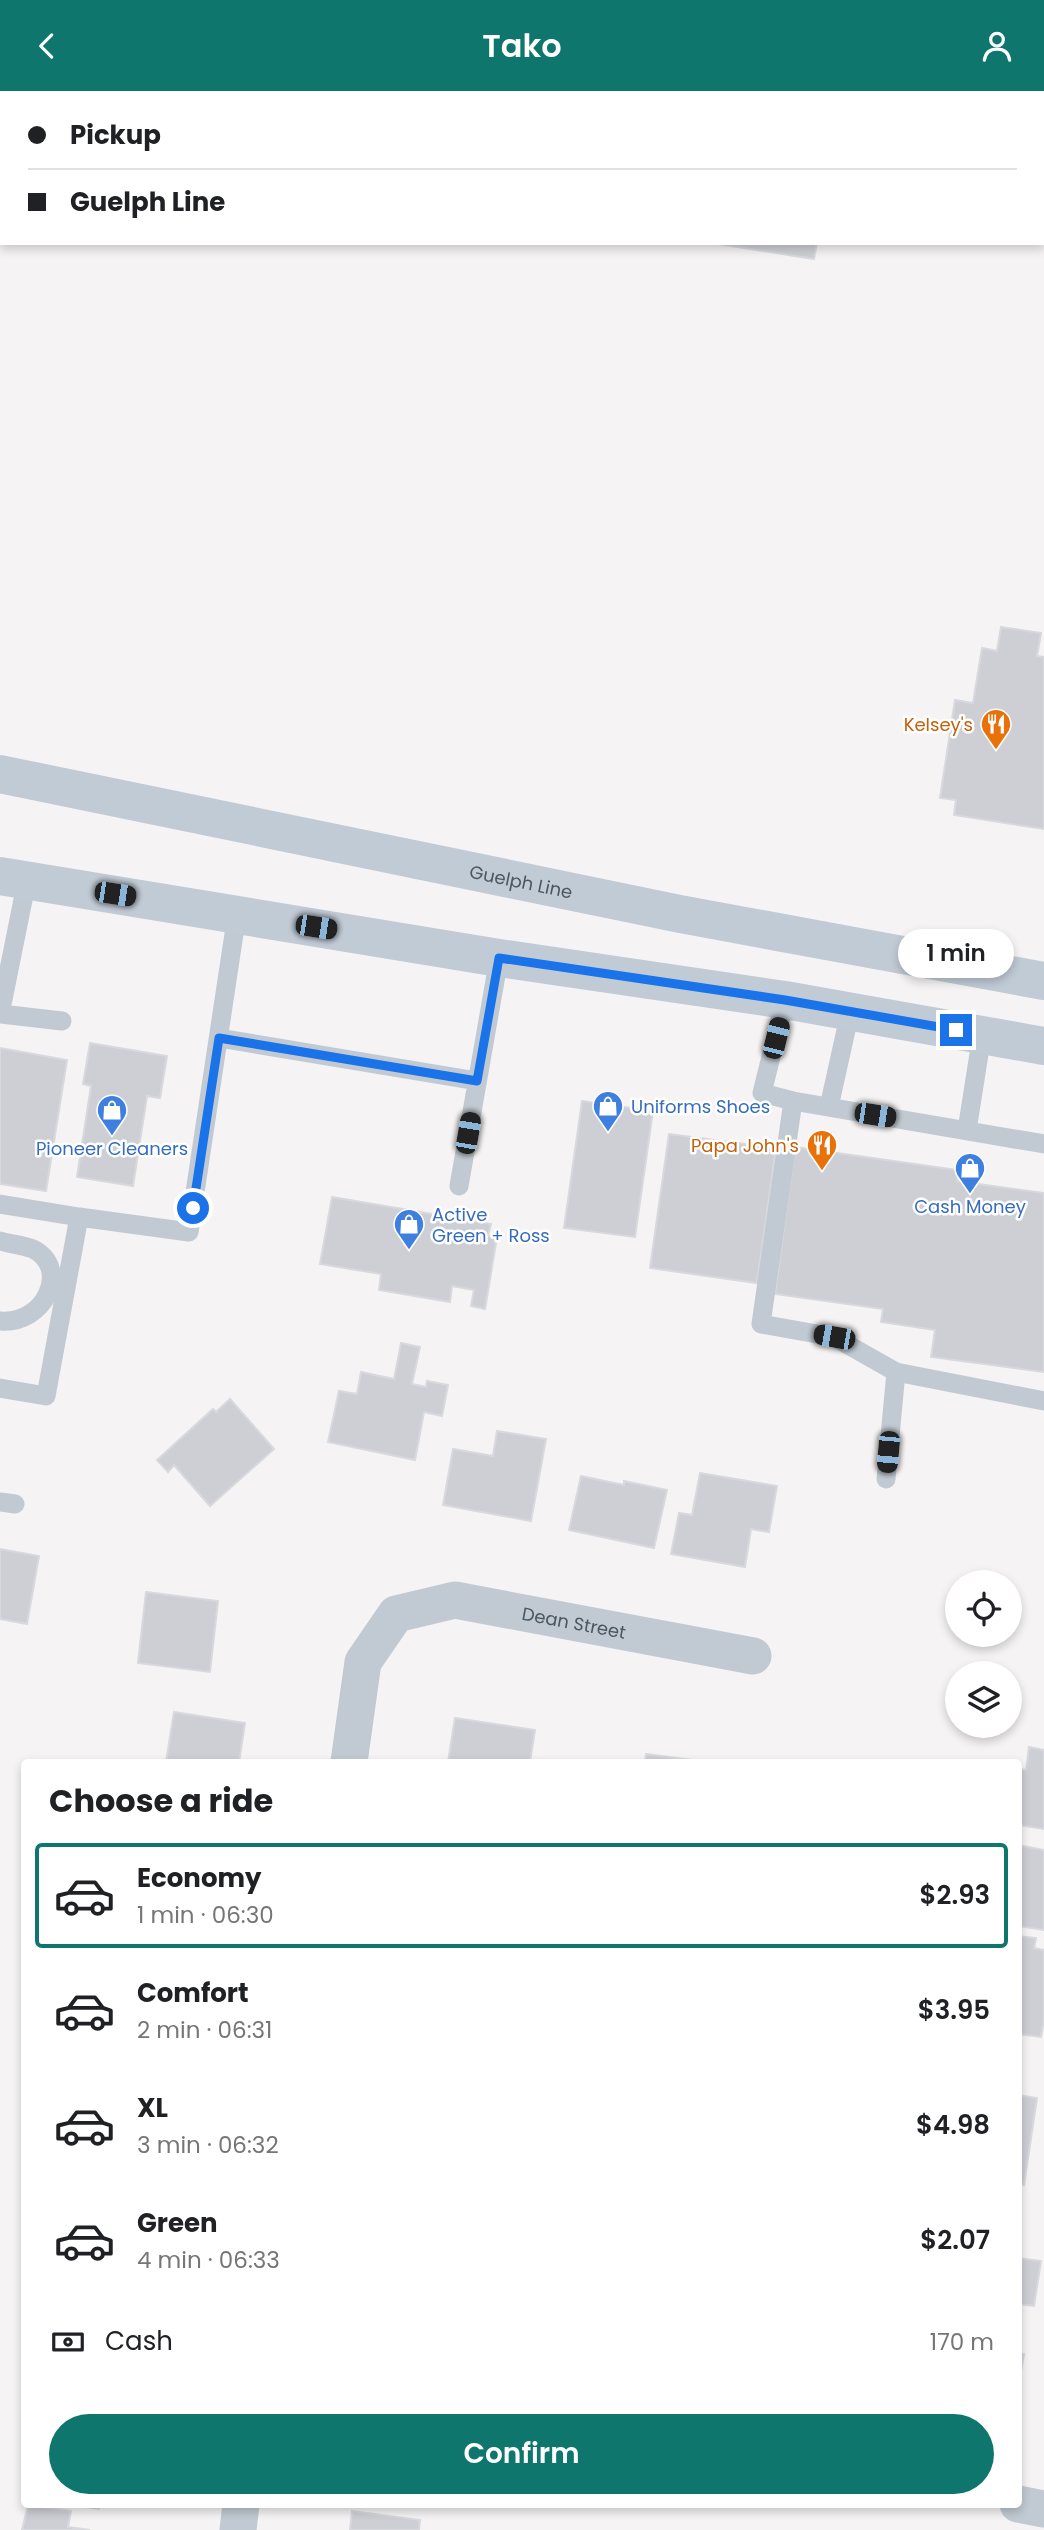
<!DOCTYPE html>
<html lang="en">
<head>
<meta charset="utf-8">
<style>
  :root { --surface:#fff; --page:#f6f6f6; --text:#202124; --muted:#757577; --line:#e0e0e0; --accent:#0f766e }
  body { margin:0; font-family:Poppins,sans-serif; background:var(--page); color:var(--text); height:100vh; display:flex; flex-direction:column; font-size:26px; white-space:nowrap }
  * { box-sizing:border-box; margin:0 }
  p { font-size:23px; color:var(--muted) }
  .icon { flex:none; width:38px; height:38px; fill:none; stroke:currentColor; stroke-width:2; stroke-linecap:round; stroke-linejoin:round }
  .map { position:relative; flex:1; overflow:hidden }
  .panel { position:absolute; left:21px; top:1668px; width:1001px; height:749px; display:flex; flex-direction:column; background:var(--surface); border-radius:7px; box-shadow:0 4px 10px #0003 }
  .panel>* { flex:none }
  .guide { position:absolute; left:0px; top:0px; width:1045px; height:154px; box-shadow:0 4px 10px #0003; display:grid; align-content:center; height:154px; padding:0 28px; background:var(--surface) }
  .controls { position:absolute; left:945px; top:1479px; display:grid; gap:14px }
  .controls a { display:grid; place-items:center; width:77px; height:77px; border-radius:50%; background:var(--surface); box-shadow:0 4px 10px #0003; font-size:35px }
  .end { position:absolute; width:32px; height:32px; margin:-16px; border:9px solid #1a73e8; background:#fff; box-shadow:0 0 0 4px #fff }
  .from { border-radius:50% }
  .bubble { position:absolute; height:49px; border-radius:24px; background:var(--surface); box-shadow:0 4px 10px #0003; font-size:23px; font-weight:600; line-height:49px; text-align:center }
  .car { position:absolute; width:21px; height:42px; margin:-21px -10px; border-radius:9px; box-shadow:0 0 5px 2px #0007; background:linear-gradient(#222 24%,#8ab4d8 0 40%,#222 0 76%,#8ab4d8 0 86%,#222 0) }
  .guide b { display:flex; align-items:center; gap:24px; height:66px; font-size:26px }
  .guide b+b { border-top:2px solid var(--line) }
  .guide i { width:18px; height:18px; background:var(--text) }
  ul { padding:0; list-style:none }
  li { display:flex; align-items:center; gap:21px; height:105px; margin:0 14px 10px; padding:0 14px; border:4px solid transparent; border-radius:7px }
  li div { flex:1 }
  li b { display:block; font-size:26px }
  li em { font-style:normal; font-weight:600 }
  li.active { border-color:var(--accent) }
  li>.icon { width:63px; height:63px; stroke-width:1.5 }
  h2 { padding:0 28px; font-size:32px; line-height:84px }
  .pay { display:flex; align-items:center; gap:18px; height:77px; padding:0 28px; font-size:26px }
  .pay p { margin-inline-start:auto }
  .cta { display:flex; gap:14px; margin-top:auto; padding:14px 28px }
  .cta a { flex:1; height:80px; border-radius:42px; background:var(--accent); color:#fff; font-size:28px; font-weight:600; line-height:80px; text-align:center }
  header { display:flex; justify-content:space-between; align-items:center; height:91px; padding:0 28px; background:var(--accent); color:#fff; font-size:32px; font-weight:600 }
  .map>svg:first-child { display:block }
  .building { fill:#cdcfd5; stroke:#d7d9de; stroke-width:2 }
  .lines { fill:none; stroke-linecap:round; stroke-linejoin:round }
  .service { stroke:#c1cad2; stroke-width:19 }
  .minor { stroke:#c1cad2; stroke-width:37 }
  .secondary { stroke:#c1cbd6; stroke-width:38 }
  .route { stroke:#1a73e8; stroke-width:9 }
  .labels { text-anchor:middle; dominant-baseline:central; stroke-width:5; stroke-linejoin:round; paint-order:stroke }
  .food-label { font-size:18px; fill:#c56008; stroke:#fff; text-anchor:end }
  .street-label { font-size:18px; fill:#4a5661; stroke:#fff }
  .shop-label { font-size:18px; fill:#366cbe; stroke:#fff; text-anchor:start }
</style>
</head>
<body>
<header><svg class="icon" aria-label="back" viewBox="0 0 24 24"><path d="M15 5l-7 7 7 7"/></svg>Tako<svg class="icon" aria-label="person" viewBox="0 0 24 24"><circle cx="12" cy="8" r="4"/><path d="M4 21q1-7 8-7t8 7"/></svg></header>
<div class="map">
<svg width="1044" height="2439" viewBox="0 0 1044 2439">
  <rect width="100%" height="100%" fill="#f5f3f3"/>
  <path class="building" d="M192 0H846L191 2Z
    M712 152H817L814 168Z
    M1001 536 1041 542 1037 565 1044 566V738L954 724 956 709 940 707 955 609 973 612 982 557 997 560Z
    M90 952 167 965 160 1007 147 1005 133 1095 77 1086 91 995 83 993Z
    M0 957 67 969 46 1100 0 1093Z
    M582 1010 653 1020 635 1146 564 1137Z
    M669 1043 776 1057 757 1192 650 1177Z
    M795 1056 958 1079 957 1090 1044 1102V1281L931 1266 935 1239 881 1231 883 1218 775 1203Z
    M332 1106 491 1133 488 1145 497 1146 485 1218 471 1215 474 1199 452 1195 450 1211 379 1199 381 1183 320 1173Z
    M401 1252 420 1256 412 1293 426 1296 427 1290 448 1294 442 1325 424 1321 415 1369 328 1351 339 1300 357 1303 361 1281 394 1288Z
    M230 1308 274 1358 210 1415 174 1374 168 1381 157 1369 213 1318 216 1321Z
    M497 1340 546 1348 531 1430 443 1414 453 1358 493 1365Z
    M700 1382 777 1395 769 1441 751 1438 745 1476 671 1463 679 1422 692 1424Z
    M581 1385 624 1394V1390L667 1399 654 1457 569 1439Z
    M0 1458 39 1465 27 1533 0 1528Z
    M146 1501 218 1510 210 1581 138 1572Z
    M174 1621 245 1632 239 1671H166Z
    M455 1627 535 1639 530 1671H448Z
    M1029 1656 1044 1659V1738L1018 1734V1678L1026 1679Z
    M646 1663 691 1669V1671H645Z
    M1018 1754 1044 1759V1839L1018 1835Z
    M1018 1845 1036 1847 1034 1857 1044 1859V1929L1041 1946 1018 1943Z
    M1018 2004 1037 2007 1024 2094 1018 2093Z
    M1018 2167 1041 2170 1034 2215 1018 2213Z
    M1018 2262 1024 2263 1018 2298Z
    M64 2413H100L99 2418Z
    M28 2414 71 2420 68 2436 90 2439H22Z
    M352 2420 420 2429 419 2439H350Z"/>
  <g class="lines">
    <path class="service" d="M785 909 762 1002 793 1010 1044 1053
      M0 923 27 789
      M1 923 62 930
      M219 947 477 990
      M793 1010 761 1233 834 1246 896 1281 1044 1310
      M829 1016 850 921
      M967 1039 982 944
      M459 1095 499 867
      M0 1113 79 1126 46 1305 0 1297
      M79 1126 189 1141 237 823
      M0 1150C10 1153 23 1154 33 1158 71 1177 45 1234 0 1230
      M886 1388 896 1281
      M0 1411 15 1413"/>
    <g class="minor">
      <path id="s1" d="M349 1671 363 1571 396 1523 455 1509 753 1565"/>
      <path d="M1018 2413 1044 2418"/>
      <path d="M238 2439 241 2413"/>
    </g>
    <g class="secondary">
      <path id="s2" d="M0 683 680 823 1044 890"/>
      <path d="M0 785 499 867 785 909 1044 955"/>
    </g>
  </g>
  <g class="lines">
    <path class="route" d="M193 1117 219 947 477 990 499 867 785 909 956 939"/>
  </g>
  <defs>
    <g id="restaurant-pin" transform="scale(1.575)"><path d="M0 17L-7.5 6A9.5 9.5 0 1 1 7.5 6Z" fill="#e8710a" stroke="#fff"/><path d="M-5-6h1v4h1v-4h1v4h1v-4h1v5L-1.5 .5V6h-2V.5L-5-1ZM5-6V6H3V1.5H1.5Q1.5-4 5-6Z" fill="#fff"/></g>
    <g id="shop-pin" transform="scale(1.575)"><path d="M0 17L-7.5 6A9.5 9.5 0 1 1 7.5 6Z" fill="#3f7fe0" stroke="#fff"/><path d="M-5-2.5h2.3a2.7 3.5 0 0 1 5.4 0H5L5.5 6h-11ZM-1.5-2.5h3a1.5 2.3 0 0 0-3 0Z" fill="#fff"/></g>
  </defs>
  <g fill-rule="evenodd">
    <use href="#restaurant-pin" x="996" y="633"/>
    <use href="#shop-pin" x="608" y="1015"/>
    <use href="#shop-pin" x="112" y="1019"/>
    <use href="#restaurant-pin" x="822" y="1054"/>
    <use href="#shop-pin" x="970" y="1077"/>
    <use href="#shop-pin" x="409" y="1133"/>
  </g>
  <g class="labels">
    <g class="food-label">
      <text x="973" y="633">Kelsey's</text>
      <text x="799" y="1054">Papa John's</text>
    </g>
    <g class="street-label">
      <text stroke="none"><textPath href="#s2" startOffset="532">Guelph Line</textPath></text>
      <text stroke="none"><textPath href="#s1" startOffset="341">Dean Street</textPath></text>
    </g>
    <g class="shop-label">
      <text x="631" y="1015">Uniforms Shoes</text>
      <text x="112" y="1057" text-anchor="middle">Pioneer Cleaners</text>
      <text x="970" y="1115" text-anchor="middle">Cash Money</text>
      <text x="432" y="1123">Active<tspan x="432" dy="21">Green + Ross</tspan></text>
    </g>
  </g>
</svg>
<div class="controls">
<a><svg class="icon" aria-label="locate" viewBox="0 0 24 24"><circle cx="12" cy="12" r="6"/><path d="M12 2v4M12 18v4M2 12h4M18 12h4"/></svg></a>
<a><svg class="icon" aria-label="layers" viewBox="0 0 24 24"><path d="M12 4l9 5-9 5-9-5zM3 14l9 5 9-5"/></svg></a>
</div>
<i class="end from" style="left:193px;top:1117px"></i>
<i class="end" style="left:956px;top:939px"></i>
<div class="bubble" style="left:898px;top:838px;width:116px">1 min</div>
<i class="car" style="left:115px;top:803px;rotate:99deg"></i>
<i class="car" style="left:316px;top:836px;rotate:99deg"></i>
<i class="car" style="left:776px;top:947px;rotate:14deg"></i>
<i class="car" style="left:875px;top:1024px;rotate:99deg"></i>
<i class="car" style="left:468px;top:1042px;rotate:10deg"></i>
<i class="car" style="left:834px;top:1246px;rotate:280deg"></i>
<i class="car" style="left:888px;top:1361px;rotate:185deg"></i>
<div class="guide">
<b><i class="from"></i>Pickup</b>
<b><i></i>Guelph Line</b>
</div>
<section class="panel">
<h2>Choose a ride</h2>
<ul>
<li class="active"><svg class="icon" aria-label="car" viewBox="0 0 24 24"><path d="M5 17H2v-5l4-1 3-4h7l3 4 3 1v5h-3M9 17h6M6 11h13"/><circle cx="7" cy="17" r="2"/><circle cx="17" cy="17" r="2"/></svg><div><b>Economy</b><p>1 min · 06:30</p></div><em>$2.93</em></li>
<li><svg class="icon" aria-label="car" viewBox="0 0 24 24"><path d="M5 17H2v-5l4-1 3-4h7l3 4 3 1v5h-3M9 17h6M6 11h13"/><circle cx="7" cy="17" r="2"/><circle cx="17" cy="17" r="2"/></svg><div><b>Comfort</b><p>2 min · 06:31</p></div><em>$3.95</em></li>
<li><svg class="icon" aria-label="car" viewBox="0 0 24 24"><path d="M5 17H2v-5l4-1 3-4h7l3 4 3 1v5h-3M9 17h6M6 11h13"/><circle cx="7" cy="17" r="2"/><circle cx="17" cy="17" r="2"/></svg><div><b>XL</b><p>3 min · 06:32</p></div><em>$4.98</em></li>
<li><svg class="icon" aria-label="car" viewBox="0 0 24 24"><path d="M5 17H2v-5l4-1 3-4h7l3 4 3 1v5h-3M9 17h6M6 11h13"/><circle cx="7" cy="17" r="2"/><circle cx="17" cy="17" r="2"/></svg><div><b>Green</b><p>4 min · 06:33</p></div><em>$2.07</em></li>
</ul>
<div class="pay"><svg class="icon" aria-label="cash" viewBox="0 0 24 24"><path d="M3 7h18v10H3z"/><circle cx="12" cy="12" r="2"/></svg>Cash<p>170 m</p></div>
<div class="cta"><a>Confirm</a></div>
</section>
</div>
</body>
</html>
